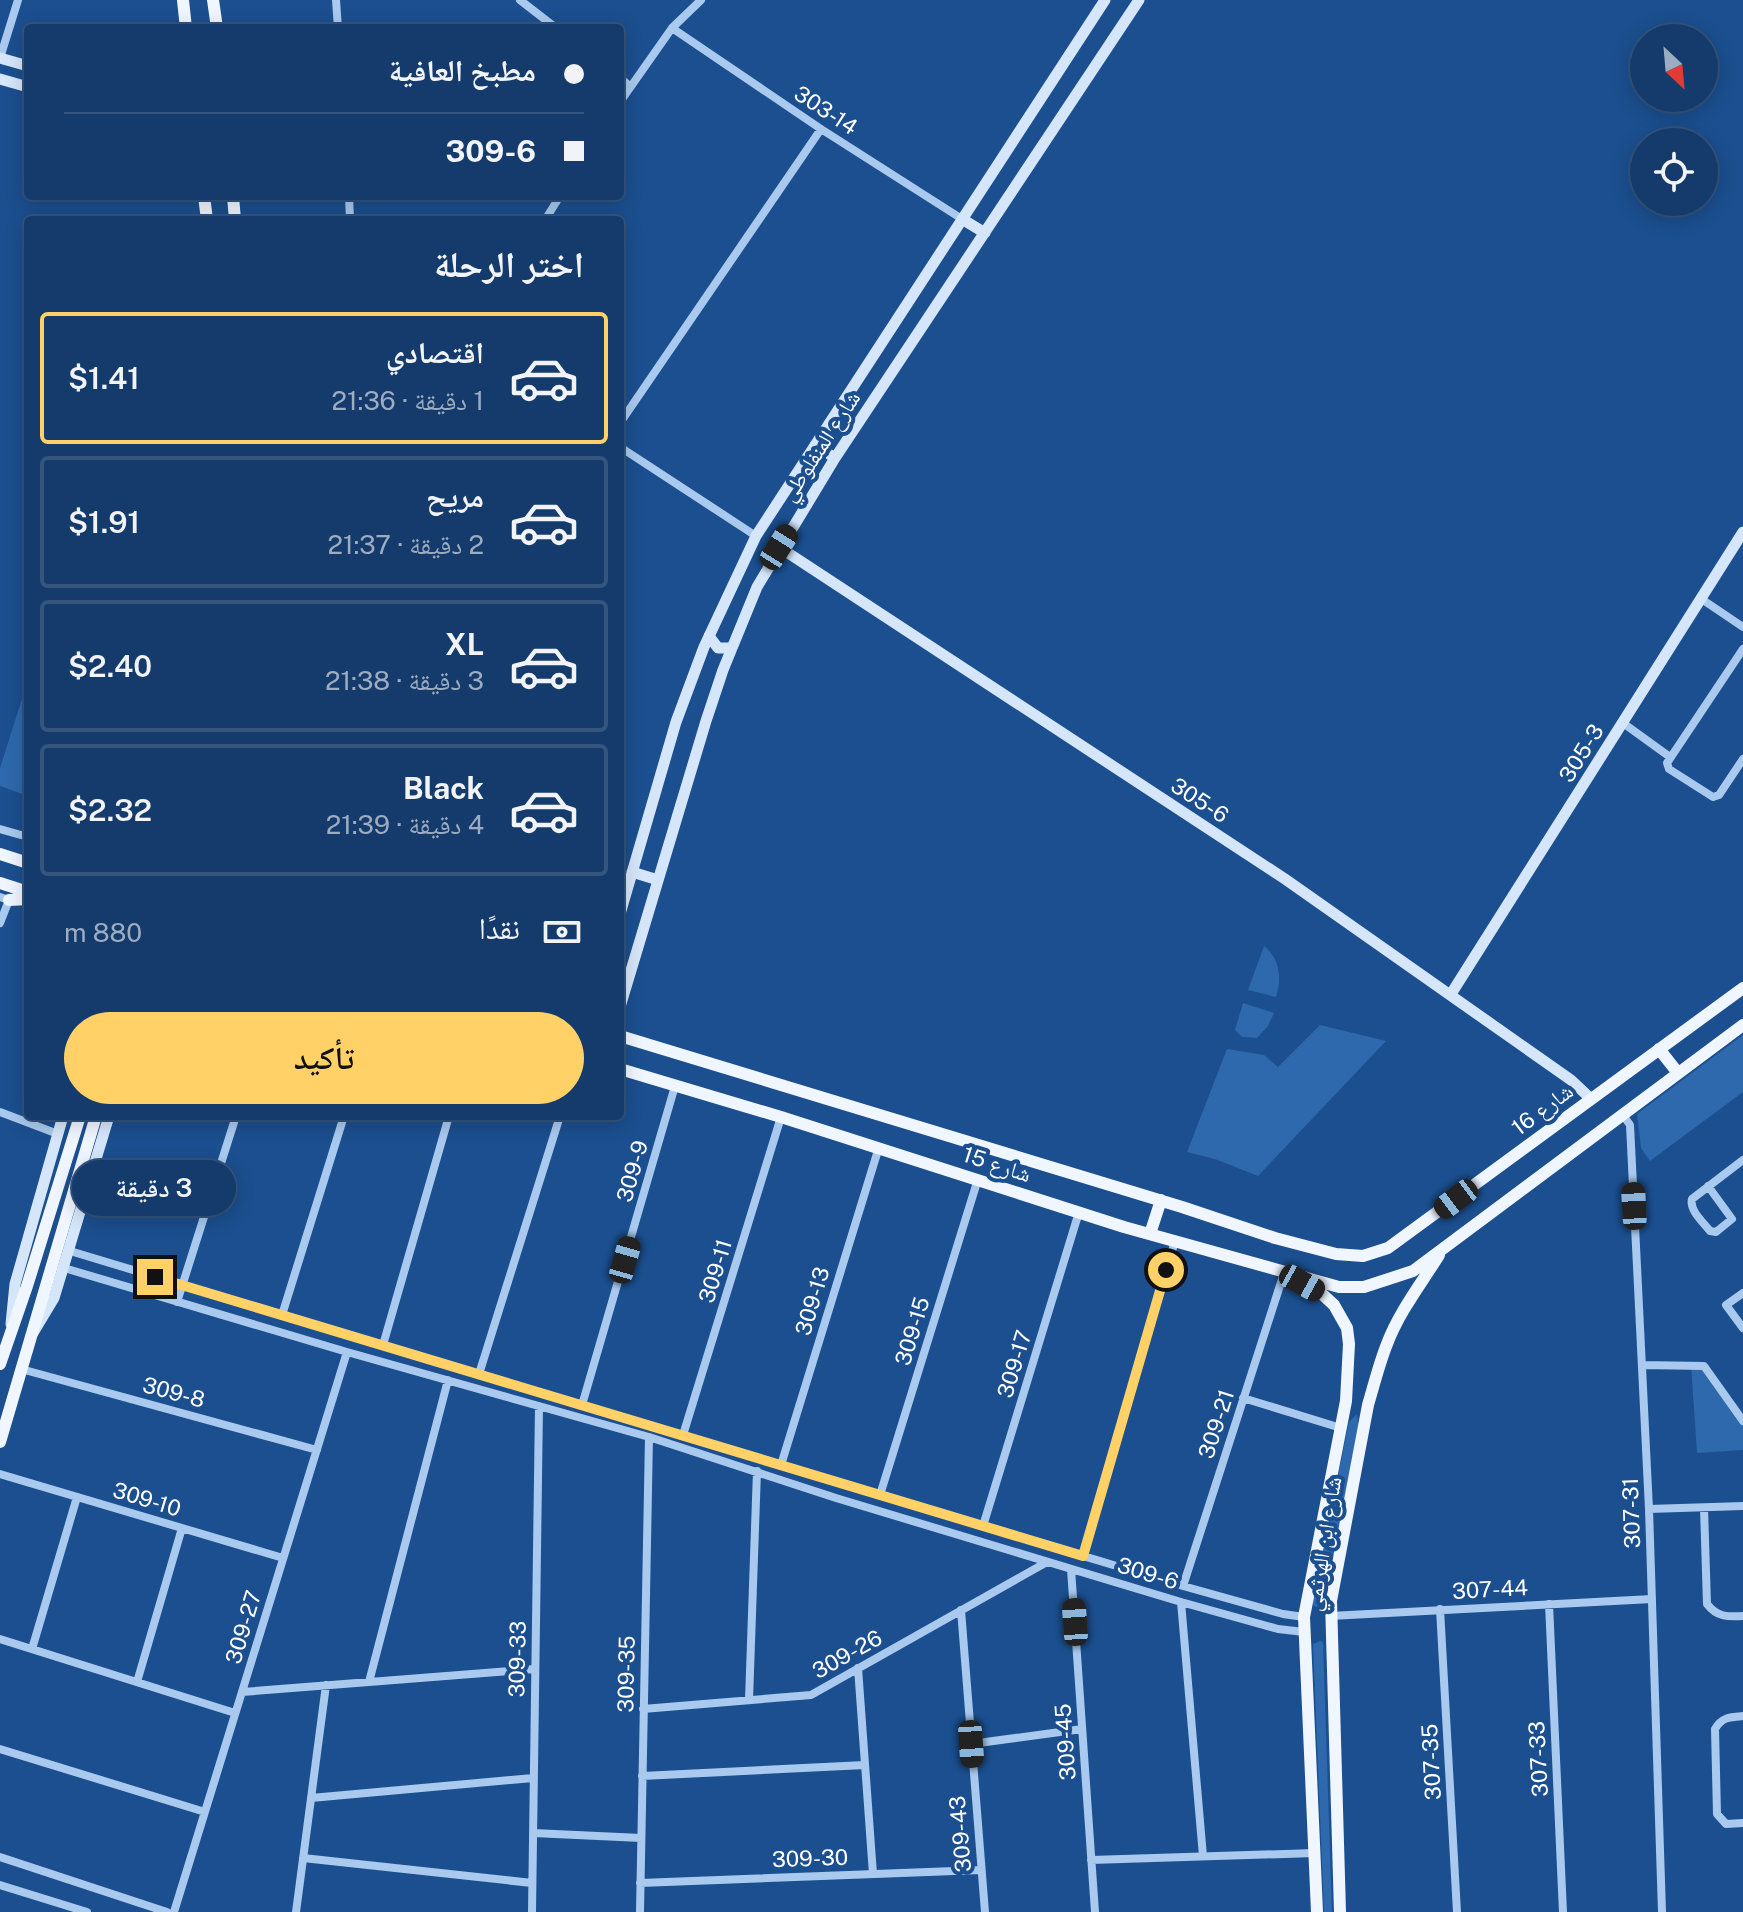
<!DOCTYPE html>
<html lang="ar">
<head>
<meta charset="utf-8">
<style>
  :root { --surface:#143b6b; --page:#1d4271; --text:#f1f3f6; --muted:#9dadc1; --line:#33557e; --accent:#ffd166 }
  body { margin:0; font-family:"Public Sans","Noto Naskh Arabic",sans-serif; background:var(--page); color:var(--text); direction:rtl; height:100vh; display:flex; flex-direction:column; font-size:30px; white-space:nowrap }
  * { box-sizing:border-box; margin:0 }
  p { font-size:26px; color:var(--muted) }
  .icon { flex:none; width:44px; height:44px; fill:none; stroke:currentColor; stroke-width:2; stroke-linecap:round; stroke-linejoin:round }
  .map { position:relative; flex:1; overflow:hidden; direction:ltr }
  .drawer { position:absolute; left:24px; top:216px; width:600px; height:904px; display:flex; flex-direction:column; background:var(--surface); border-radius:8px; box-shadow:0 4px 20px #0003,0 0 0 2px var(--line); direction:rtl }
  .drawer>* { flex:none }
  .guide { position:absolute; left:24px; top:24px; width:600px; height:176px; border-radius:8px; box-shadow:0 4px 20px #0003,0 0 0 2px var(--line); direction:rtl; display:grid; align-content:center; height:176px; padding:0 40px; background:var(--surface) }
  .needle { width:52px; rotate:154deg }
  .controls { position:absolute; left:1630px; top:24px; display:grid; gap:16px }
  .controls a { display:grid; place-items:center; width:88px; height:88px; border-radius:50%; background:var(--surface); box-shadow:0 4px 20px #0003,0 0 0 2px var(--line); font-size:40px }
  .end { position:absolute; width:36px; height:36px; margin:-18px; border:10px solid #ffd166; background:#111; box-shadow:0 0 0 4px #111 }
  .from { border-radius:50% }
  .bubble { position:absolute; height:56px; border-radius:28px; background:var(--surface); box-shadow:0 4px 20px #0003,0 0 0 2px var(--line); font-size:26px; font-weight:600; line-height:56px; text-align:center; direction:rtl }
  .car { position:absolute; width:24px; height:48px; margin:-24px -12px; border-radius:10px; box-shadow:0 0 6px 2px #0007; background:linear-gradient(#222 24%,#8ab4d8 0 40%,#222 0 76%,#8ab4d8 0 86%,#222 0) }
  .guide b { display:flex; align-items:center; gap:28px; height:76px; font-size:30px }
  .guide b+b { border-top:2px solid var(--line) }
  .guide i { width:20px; height:20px; background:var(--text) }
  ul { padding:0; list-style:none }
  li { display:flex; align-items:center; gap:24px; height:132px; margin:0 16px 12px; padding:0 24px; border:4px solid var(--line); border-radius:8px }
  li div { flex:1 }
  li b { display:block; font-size:30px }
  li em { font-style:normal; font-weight:600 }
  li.on { border-color:var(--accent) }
  li>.icon { width:72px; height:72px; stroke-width:1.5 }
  h2 { padding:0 40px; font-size:36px; line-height:96px }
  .pay { display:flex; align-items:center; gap:20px; height:88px; padding:0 40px; font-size:30px }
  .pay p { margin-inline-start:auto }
  .primary-button { display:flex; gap:16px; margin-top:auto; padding:16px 40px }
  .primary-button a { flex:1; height:92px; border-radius:48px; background:var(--accent); color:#111; font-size:32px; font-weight:600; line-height:92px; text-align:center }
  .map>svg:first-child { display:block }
  .green { fill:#2e69ad }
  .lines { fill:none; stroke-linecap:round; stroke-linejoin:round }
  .street { stroke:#a9c9ee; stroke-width:8 }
  .secondary { stroke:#d6e6fa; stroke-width:11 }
  .primary { stroke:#f0f6ff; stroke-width:12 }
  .route { stroke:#ffd166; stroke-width:10 }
  .labels { text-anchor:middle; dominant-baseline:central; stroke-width:8; stroke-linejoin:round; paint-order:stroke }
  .street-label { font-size:22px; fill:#fff; stroke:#1b4f8f }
</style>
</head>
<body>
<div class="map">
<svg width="1743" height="1912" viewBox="0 0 1743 1912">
  <rect width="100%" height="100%" fill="#1b4f8f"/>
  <path class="green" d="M28 680V796L0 786V768Z
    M1264 946C1280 958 1282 979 1276 997L1248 990Z
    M1243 1003 1274 1013 1268 1026 1257 1038 1242 1037 1235 1030Z
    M1320 1025 1386 1041 1258 1176 1215 1159 1187 1152 1227 1049 1264 1055 1278 1067Z
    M1743 1035V1092L1650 1161 1641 1148 1637 1114Z
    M1691 1365 1704 1366 1743 1421V1450L1697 1453Z
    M1357 1414 1359 1429 1323 1608 1320 1610 1312 1604 1349 1422Z
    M1320 1641 1323 1642 1332 1912H1324L1313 1644Z"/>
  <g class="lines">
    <path class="street" d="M336 0 338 28
      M520 0 556 28
      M672 28 821 129 962 219
      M0 58 18 0
      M620 78 630 86
      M620 102 672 28 701 0
      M349 196 350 220
      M545 220 560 196
      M620 423 821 129
      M620 447 756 536
      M1700 598 1743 627
      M1743 649 1667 763 1669 769 1713 797 1719 795 1743 759
      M1623 723 1670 757
      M0 829 28 837
      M0 897 9 900 0 923
      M0 1112 58 1134
      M1623 1115 1630 1125 1649 1509 1662 1912
      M1708 1186 1732 1219 1716 1232 1710 1231C1703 1222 1689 1210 1692 1199L1743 1160
      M70 1251 1183 1586 1283 1614 1304 1617
      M64 1268 347 1352 649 1437 836 1498 1181 1602 1278 1629 1304 1632
      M1743 1293 1726 1305 1743 1328
      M177 1302 236 1116
      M282 1315 344 1116
      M383 1345 449 1116
      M1642 1365 1704 1366 1743 1421
      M21 1369 317 1450
      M479 1374 560 1116
      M1243 1398 1341 1428
      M582 1405 675 1086
      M683 1435 781 1117
      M781 1465 879 1147
      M0 1474 283 1558
      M880 1495 978 1179
      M1704 1508 1707 1604C1717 1617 1727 1617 1743 1616
      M1649 1509 1743 1506
      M983 1526 1079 1212
      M1083 1556 1175 1241
      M1071 1569 1095 1912
      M1183 1586 1284 1273
      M1181 1602 1203 1856
      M1549 1604 1563 1912
      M1440 1609 1457 1912
      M961 1610 985 1912
      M1330 1616 1652 1599
      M0 1639 235 1713
      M32 1649 77 1497
      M858 1668 873 1874
      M137 1682 182 1528
      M369 1682 448 1380
      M242 1692 535 1669
      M749 1700 757 1471
      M643 1709 811 1695 1047 1562
      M1743 1716C1730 1717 1722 1717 1715 1729L1717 1814 1726 1824 1743 1823
      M971 1744 1082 1729
      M0 1749 205 1812
      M642 1776 865 1765
      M311 1798 533 1778
      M533 1833 641 1838
      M0 1857 167 1912
      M303 1858 532 1883
      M1091 1860 1314 1853
      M640 1883 981 1870
      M0 1885 87 1912
      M174 1912 347 1352
      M296 1912 326 1685
      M532 1912 539 1406
      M640 1912 649 1437"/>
    <path class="secondary" d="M0 58 28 66
      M0 79 28 87
      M962 219 985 233
      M815 445 835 458
      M779 547 1285 879 1571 1080 1590 1098
      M709 636 718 648H732
      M632 872 658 880
      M620 914 676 722 704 647 756 536 1105 0
      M1451 994 1743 532
      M620 1007 706 721 723 670 757 587 835 458 1139 0
      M11 1324 15 1284 63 1116
      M33 1333 54 1298 109 1116"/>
    <path class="primary" d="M183 0 186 28
      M213 0 217 28
      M204 196 207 220
      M233 196 235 220
      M0 854 28 863
      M0 883 28 892
      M9 900 28 899
      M620 1036 1182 1207 1275 1238 1336 1254 1363 1256 1388 1248 1743 988
      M1659 1049 1678 1073
      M620 1069 781 1117 1124 1227 1339 1287H1364L1413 1271 1743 1025
      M1150 1234 1161 1200
      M1301 1282 1321 1293 1334 1305 1347 1328 1349 1344 1346 1401 1304 1617 1317 1912
      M0 1364 27 1286 80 1116
      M0 1442 96 1116
      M1340 1912 1331 1601 1368 1405C1374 1385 1379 1364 1387 1344 1399 1312 1421 1284 1439 1255"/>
  </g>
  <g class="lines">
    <path class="route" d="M155 1277 1083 1556 1166 1270"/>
  </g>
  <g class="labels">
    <g class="street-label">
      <text transform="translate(826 110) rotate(33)">303-14</text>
      <text transform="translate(820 446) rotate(-57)">شارع المنفلوطي</text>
      <text transform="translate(1581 753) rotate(-58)">305-3</text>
      <text transform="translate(1200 800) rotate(33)">305-6</text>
      <text transform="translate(1542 1109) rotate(-37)">شارع 16</text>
      <text transform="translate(997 1164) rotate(18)">شارع 15</text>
      <text transform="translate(632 1171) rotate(-74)">309-9</text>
      <text transform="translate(715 1271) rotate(-73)">309-11</text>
      <text transform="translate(812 1301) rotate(-73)">309-13</text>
      <text transform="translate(912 1331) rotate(-73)">309-15</text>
      <text transform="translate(1014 1364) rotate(-73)">309-17</text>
      <text transform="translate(174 1392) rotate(15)">309-8</text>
      <text transform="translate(1216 1424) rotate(-72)">309-21</text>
      <text transform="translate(147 1499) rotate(17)">309-10</text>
      <text transform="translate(1631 1513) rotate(-92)">307-31</text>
      <text transform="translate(1323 1544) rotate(-81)">شارع ابن الهرثمي</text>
      <text transform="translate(1148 1573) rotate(17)">309-6</text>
      <text transform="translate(1490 1589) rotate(-3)">307-44</text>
      <text transform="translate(243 1627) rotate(-73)">309-27</text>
      <text transform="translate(847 1654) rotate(-29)">309-26</text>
      <text transform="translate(517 1659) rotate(-89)">309-33</text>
      <text transform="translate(626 1674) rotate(-89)">309-35</text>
      <text transform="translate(1065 1742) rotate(-94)">309-45</text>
      <text transform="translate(1538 1759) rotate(-93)">307-33</text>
      <text transform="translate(1431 1762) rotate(-93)">307-35</text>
      <text transform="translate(960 1834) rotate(-95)">309-43</text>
      <text transform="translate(810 1858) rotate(-2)">309-30</text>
    </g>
  </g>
</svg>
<div class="controls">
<a><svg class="needle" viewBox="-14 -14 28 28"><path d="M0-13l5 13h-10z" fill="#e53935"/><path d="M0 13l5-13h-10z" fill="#9dadc1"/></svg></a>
<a><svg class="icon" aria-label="locate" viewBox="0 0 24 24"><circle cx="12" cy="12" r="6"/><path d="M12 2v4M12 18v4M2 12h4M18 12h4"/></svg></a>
</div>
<i class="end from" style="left:1166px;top:1270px"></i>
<i class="end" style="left:155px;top:1277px"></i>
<div class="bubble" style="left:72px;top:1160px;width:164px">3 دقيقة</div>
<i class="car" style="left:779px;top:547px;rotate:32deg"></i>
<i class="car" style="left:1456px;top:1199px;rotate:233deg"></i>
<i class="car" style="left:1634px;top:1206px;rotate:357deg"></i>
<i class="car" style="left:625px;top:1260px;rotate:16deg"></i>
<i class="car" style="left:1302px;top:1283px;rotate:119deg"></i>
<i class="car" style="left:1075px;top:1622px;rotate:356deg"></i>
<i class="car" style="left:971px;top:1744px;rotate:176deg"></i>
<div class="guide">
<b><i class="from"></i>مطبخ العافية</b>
<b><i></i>309-6</b>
</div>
<section class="drawer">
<h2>اختر الرحلة</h2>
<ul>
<li class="on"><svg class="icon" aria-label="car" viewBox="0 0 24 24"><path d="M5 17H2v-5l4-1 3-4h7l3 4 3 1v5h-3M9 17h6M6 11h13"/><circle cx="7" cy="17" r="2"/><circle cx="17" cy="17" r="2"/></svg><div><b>اقتصادي</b><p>1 دقيقة · 21:36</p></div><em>$1.41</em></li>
<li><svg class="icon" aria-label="car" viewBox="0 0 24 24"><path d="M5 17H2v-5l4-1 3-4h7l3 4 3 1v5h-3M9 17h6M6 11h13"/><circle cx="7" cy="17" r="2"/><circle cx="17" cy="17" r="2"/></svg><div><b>مريح</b><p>2 دقيقة · 21:37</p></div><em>$1.91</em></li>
<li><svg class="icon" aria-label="car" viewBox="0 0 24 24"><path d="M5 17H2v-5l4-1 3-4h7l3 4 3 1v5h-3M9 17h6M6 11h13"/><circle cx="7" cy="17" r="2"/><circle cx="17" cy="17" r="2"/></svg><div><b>XL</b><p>3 دقيقة · 21:38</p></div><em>$2.40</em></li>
<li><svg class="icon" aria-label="car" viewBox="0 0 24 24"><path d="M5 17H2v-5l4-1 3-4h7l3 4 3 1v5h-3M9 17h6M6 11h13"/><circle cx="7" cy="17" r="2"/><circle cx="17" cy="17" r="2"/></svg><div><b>Black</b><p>4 دقيقة · 21:39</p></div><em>$2.32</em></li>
</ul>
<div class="pay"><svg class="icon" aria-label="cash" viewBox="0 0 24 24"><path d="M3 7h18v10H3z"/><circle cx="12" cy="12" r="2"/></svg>نقدًا<p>880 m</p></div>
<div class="primary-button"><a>تأكيد</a></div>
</section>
</div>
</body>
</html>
